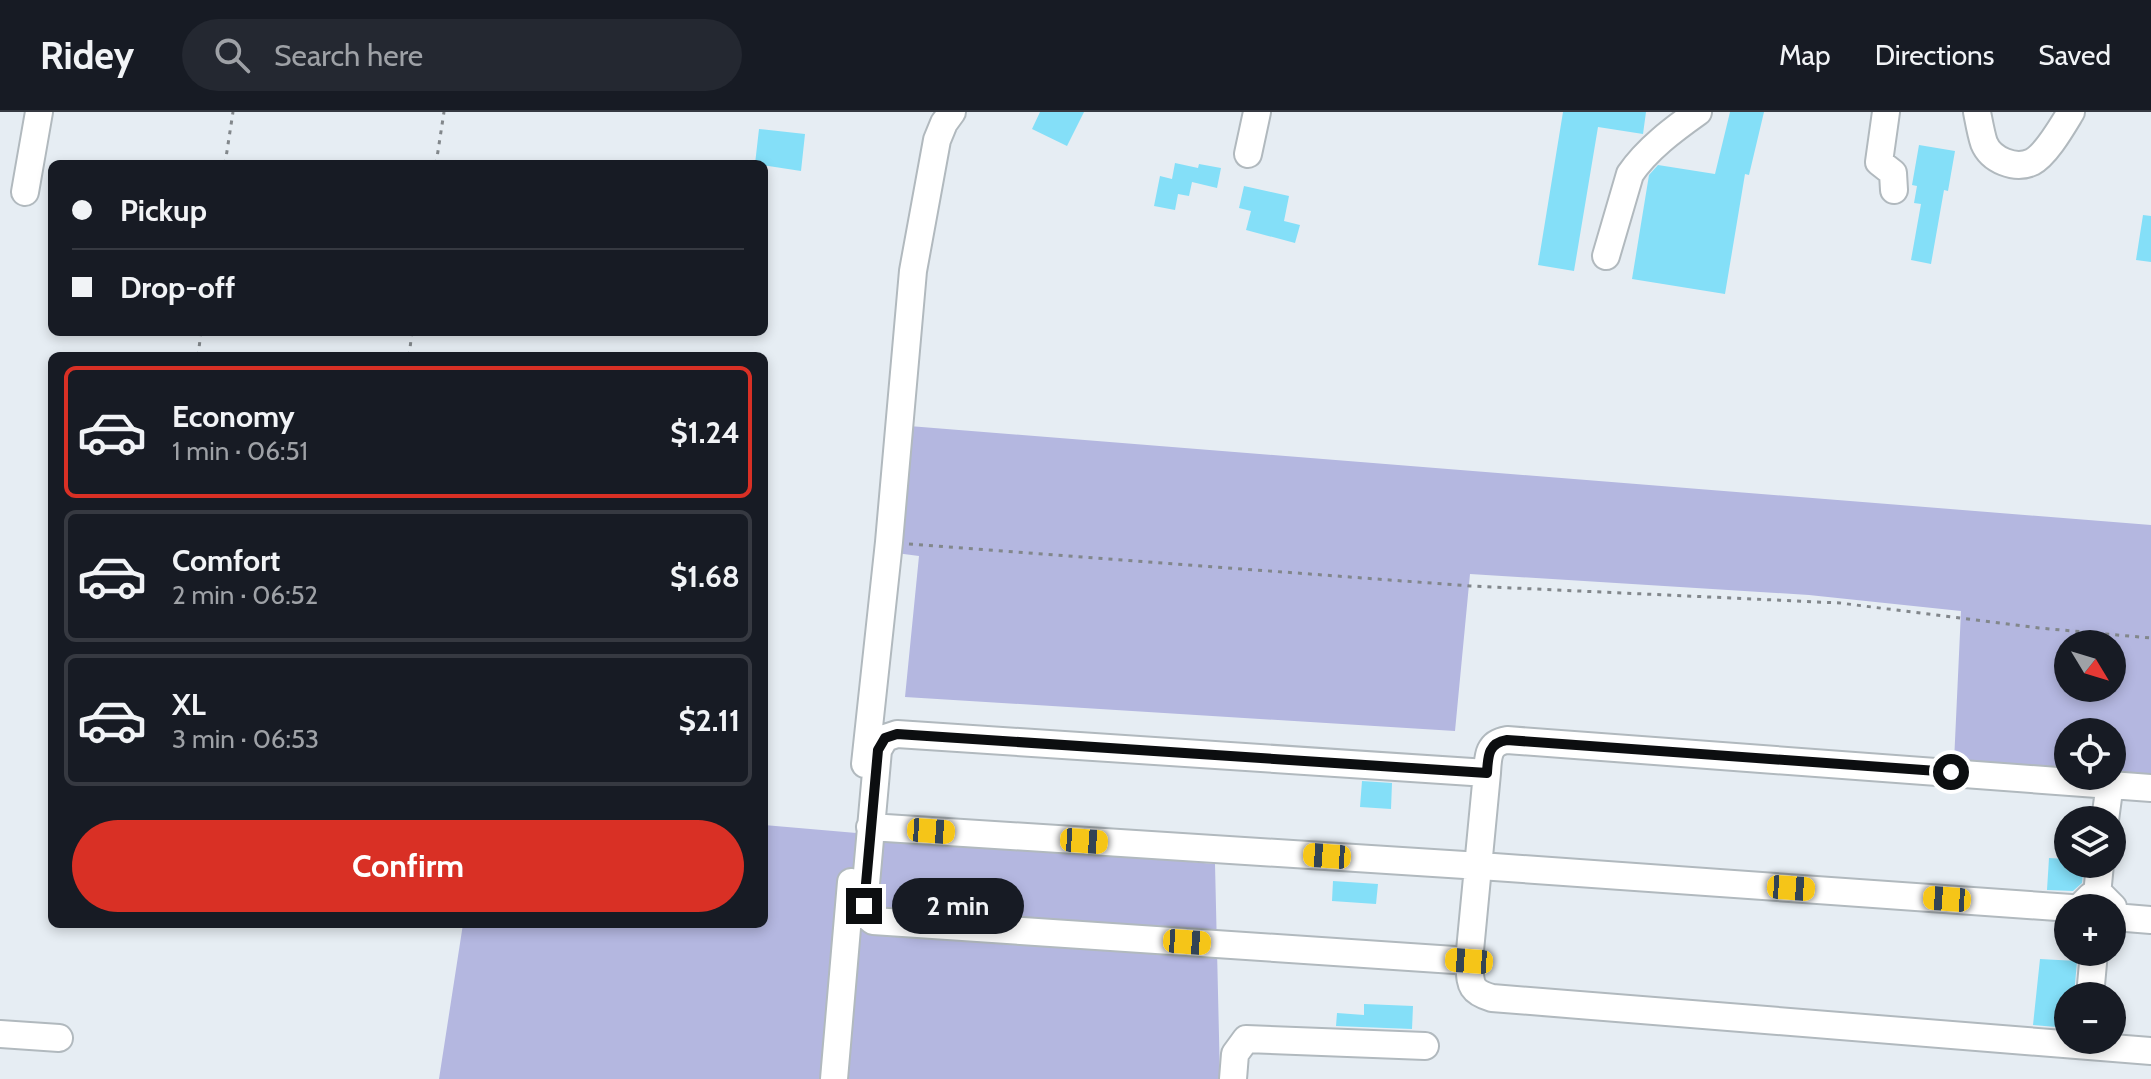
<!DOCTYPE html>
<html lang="en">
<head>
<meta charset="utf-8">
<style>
  :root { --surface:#171b24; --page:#242831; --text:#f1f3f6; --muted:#9ea1a6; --line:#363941; --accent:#d93025 }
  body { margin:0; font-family:Cabin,sans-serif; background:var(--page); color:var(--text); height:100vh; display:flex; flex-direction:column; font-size:30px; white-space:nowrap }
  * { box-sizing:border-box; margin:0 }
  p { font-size:26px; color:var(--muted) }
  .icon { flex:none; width:44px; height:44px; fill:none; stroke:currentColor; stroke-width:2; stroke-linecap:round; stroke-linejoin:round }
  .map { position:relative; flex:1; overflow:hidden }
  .side { position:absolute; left:48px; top:240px; width:720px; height:576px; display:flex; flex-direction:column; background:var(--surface); border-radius:12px; box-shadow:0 4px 12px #0003 }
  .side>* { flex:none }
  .top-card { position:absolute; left:48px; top:48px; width:720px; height:176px; border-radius:12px; box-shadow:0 4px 12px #0003; display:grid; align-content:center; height:176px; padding:0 24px; background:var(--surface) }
  .needle { width:52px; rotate:128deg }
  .tools { position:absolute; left:2054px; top:518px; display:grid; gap:16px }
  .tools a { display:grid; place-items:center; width:72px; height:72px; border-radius:50%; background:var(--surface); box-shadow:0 4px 12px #0003; font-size:40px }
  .end { position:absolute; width:36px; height:36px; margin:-18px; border:10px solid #0c0e10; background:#fff; box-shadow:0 0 0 4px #fff }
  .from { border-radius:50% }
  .bubble { position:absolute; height:56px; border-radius:28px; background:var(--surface); box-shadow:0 4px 12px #0003; font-size:26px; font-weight:700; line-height:56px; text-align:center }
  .car { position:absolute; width:24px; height:48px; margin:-24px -12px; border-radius:10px; box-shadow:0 0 6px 2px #0007; background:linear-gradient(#f5c518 24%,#345 0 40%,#f5c518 0 76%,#345 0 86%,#f5c518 0) }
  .top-card b { display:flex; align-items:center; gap:28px; height:76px; font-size:30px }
  .top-card b+b { border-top:2px solid var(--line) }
  .top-card i { width:20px; height:20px; background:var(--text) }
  ul { padding:14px 0 0; list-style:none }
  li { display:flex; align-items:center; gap:24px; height:132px; margin:0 16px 12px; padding:0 8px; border:4px solid var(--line); border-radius:12px }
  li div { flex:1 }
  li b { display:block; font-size:30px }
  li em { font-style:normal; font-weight:700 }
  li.selected { border-color:var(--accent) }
  li>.icon { width:72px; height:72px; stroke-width:1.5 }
  .action { display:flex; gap:16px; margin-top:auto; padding:16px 24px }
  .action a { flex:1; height:92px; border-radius:48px; background:var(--accent); color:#fff; font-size:32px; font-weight:700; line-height:92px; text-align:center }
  header { display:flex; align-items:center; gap:48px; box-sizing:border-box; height:112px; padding:0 40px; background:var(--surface); border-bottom:2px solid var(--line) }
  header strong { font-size:38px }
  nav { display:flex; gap:44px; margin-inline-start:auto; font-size:28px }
  .search { width:560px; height:72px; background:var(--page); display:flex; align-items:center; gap:20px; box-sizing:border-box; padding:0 28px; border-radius:44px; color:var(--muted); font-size:30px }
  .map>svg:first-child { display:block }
  .green { fill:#b4b7e0; fill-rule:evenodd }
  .building { fill:#84dff8 }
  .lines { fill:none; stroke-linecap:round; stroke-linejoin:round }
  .minor-casing { stroke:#b1b9be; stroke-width:30 }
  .path { stroke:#82878b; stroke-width:3; stroke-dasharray:4 6; stroke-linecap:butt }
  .minor { stroke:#fff; stroke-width:26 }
  .route { stroke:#0c0e10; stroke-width:10 }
</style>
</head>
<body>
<header>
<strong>Ridey</strong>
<div class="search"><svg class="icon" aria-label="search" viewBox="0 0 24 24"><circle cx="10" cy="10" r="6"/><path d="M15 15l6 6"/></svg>Search here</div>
<nav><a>Map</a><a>Directions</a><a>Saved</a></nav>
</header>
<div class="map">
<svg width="2151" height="967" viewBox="0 0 2151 967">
  <rect width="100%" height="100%" fill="#e6edf3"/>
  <path class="green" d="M909 314 2151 413V666L2112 663V620H2068V659L1954 650 1961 499 1809 483 1470 462 1455 619 905 585 919 444 896 441ZM2068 532H2112V576H2068Z
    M764 713 1215 752 1220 967H439L463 812H764Z"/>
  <path class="building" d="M1040 0H1084L1067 34 1032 17Z
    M1563 0H1646L1643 22 1598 15 1574 159 1538 153Z
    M1730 0H1764L1749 63 1745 62 1725 182 1632 167 1649 63 1658 53 1715 62Z
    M759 17 805 22 801 59 755 52Z
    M1919 33 1955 39 1948 79 1944 78 1931 152 1911 148 1921 92 1914 91 1917 74 1912 73Z
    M1175 51 1198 56 1199 52 1221 56 1217 76 1192 70 1189 84 1178 82 1175 98 1154 94 1160 64 1172 67Z
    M1244 74 1289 84 1284 109 1300 113 1295 131 1246 118 1251 99 1239 96Z
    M2143 103 2151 104V150L2136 148Z
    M1362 669 1392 671 1391 697 1360 695Z
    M2049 746 2068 747V752H2084L2082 771 2073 779 2047 778Z
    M1333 769 1378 772 1376 792 1332 789Z
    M2040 847 2077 849 2074 884H2068V916L2033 913Z
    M1364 892 1413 894 1412 917 1336 914 1337 901 1364 903Z"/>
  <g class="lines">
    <g class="minor-casing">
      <path id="minor" d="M1886 0 1879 50 1893 61 1894 78
        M1977 0C1979 10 1981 22 1984 31 1991 48 2015 58 2032 50 2046 43 2063 13 2071 0
        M1248 42 1257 0
        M25 80 39 0
        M1606 144 1630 62C1647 37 1674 17 1698 0
        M865 652 889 430 913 159 937 28 944 11 952 0
        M2151 676 1507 628C1488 631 1488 644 1487 661L897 622 885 626 878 638 864 794 867 804 873 809 1469 849C1471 871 1468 879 1492 886L2151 939
        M2105 708 2110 671
        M870 715 1480 754 2071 796
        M2097 783 2100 752
        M2079 796 2091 784H2102L2113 795 2112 809
        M2114 805 2151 808
        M1469 849 1487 661
        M2090 884 2094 840
        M0 922 59 926
        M834 967 851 770
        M1233 967 1235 942 1246 927 1425 934"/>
    </g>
    <path class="path" d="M225 52 233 0
      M436 52 444 0
      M198 244 201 220
      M409 244 412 220
      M909 432 1470 474 1840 491 2039 516 2151 526"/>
    <use href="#minor" class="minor"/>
  </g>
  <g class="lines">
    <path class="route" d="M864 794 878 638 885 626 897 622 1487 661C1488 644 1488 631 1507 628L1951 660"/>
  </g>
</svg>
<div class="tools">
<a><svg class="needle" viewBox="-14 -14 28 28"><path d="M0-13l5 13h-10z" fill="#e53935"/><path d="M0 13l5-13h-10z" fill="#9ea1a6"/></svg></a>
<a><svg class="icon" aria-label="locate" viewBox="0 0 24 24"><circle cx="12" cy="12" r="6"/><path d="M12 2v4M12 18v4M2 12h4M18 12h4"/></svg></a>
<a><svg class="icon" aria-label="layers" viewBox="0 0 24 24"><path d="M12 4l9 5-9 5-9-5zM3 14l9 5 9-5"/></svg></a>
<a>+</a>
<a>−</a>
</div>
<i class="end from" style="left:1951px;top:660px"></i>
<i class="end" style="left:864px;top:794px"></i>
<div class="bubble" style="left:892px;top:766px;width:132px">2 min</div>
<i class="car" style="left:931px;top:719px;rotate:94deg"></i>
<i class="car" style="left:1084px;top:729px;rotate:94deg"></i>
<i class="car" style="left:1327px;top:744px;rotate:274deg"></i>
<i class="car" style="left:1791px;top:776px;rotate:94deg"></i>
<i class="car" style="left:1947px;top:787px;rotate:274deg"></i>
<i class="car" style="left:1187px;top:830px;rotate:94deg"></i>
<i class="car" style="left:1469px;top:849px;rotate:274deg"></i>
<div class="top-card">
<b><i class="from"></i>Pickup</b>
<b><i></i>Drop-off</b>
</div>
<section class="side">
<ul>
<li class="selected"><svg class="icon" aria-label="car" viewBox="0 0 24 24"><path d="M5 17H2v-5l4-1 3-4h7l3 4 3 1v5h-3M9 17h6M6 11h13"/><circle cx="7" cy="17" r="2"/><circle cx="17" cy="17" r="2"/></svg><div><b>Economy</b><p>1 min · 06:51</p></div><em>$1.24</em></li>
<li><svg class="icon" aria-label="car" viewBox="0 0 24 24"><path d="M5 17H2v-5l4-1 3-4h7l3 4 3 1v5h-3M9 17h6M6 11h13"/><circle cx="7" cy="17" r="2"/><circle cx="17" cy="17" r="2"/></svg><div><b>Comfort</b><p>2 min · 06:52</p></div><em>$1.68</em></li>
<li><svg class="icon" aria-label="car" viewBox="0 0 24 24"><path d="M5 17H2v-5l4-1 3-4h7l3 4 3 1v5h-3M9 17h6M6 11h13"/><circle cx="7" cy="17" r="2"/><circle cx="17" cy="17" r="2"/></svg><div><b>XL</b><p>3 min · 06:53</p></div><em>$2.11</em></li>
</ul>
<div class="action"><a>Confirm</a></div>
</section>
</div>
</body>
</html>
